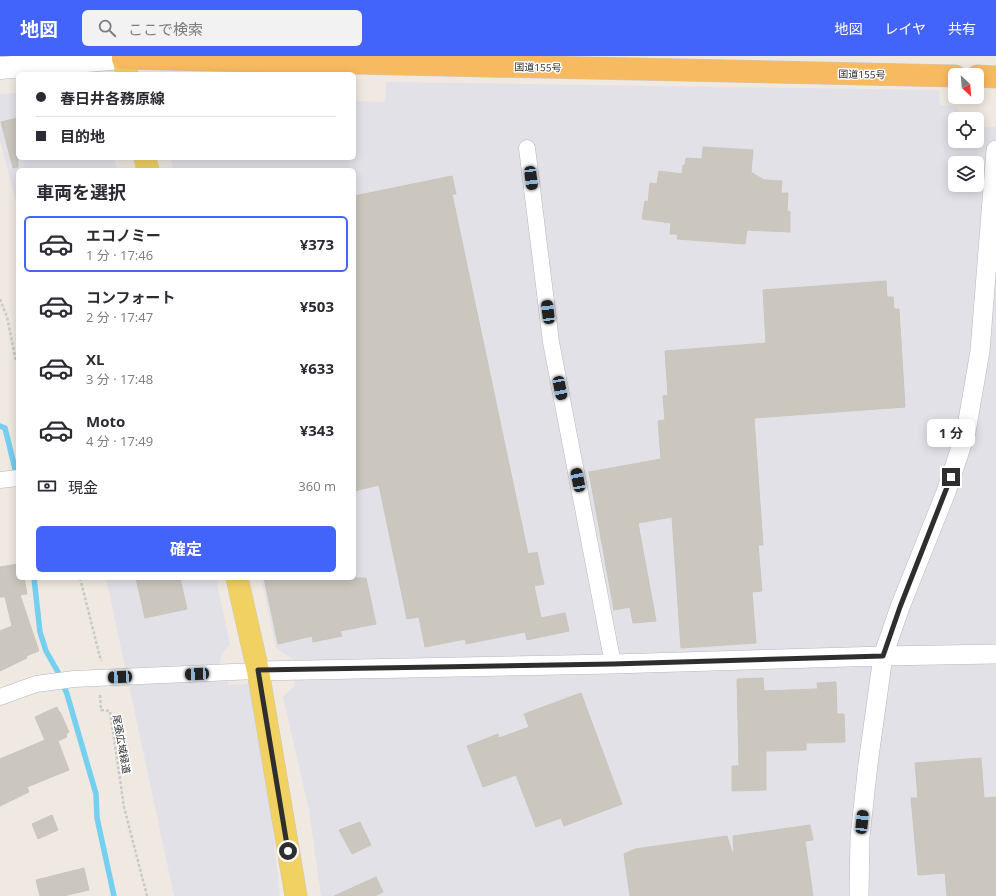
<!DOCTYPE html>
<html lang="ja">
<head>
<meta charset="utf-8">
<style>
  :root { --surface:#fff; --page:#f2f2f3; --text:#2b2b33; --muted:#7c7c81; --line:#e1e1e2; --accent:#4264fb }
  body { margin:0; font-family:"Open Sans","Noto Sans JP",sans-serif; background:var(--page); color:var(--text); height:100vh; display:flex; flex-direction:column; font-size:15px; white-space:nowrap }
  * { box-sizing:border-box; margin:0 }
  p { font-size:13px; color:var(--muted) }
  .icon { flex:none; width:22px; height:22px; fill:none; stroke:currentColor; stroke-width:2; stroke-linecap:round; stroke-linejoin:round }
  .map { position:relative; flex:1; overflow:hidden }
  .side { position:absolute; left:16px; top:112px; width:340px; height:412px; display:flex; flex-direction:column; background:var(--surface); border-radius:6px; box-shadow:0 2px 10px #0003 }
  .side>* { flex:none }
  .banner { position:absolute; left:16px; top:16px; width:340px; height:88px; border-radius:6px; box-shadow:0 2px 10px #0003; display:grid; align-content:center; height:88px; padding:0 20px; background:var(--surface) }
  .needle { width:26px; rotate:154deg }
  .fabs { position:absolute; left:948px; top:12px; display:grid; gap:8px }
  .fabs a { display:grid; place-items:center; width:36px; height:36px; border-radius:6px; background:var(--surface); box-shadow:0 2px 10px #0003; font-size:20px }
  .end { position:absolute; width:18px; height:18px; margin:-9px; border:5px solid #2e2e2e; background:#fff; box-shadow:0 0 0 2px #fff }
  .from { border-radius:50% }
  .bubble { position:absolute; height:28px; border-radius:6px; background:var(--surface); box-shadow:0 2px 10px #0003; font-size:13px; font-weight:700; line-height:28px; text-align:center }
  .car { position:absolute; width:12px; height:24px; margin:-12px -6px; border-radius:5px; box-shadow:0 0 3px 1px #0007; background:linear-gradient(#222 24%,#8ab4d8 0 40%,#222 0 76%,#8ab4d8 0 86%,#222 0) }
  .banner b { display:flex; align-items:center; gap:14px; height:38px; font-size:15px }
  .banner b+b { border-top:1px solid var(--line) }
  .banner i { width:10px; height:10px; background:var(--text) }
  ul { padding:0; list-style:none }
  li { display:flex; align-items:center; gap:12px; height:56px; margin:0 8px 6px; padding:0 12px; border:2px solid transparent; border-radius:6px }
  li div { flex:1 }
  li b { display:block; font-size:15px }
  li em { font-style:normal; font-weight:700 }
  li.active { border-color:var(--accent) }
  li>.icon { width:36px; height:36px; stroke-width:1.5 }
  h2 { padding:0 20px; font-size:18px; line-height:48px }
  .pay { display:flex; align-items:center; gap:10px; height:44px; padding:0 20px; font-size:15px }
  .pay p { margin-inline-start:auto }
  .cta { display:flex; gap:8px; margin-top:auto; padding:8px 20px }
  .cta a { flex:1; height:46px; border-radius:6px; background:var(--accent); color:#fff; font-size:16px; font-weight:700; line-height:46px; text-align:center }
  header { display:flex; align-items:center; gap:24px; box-sizing:border-box; height:56px; padding:0 20px; background:var(--accent); color:#fff }
  header strong { font-size:19px }
  nav { display:flex; gap:22px; margin-inline-start:auto; font-size:14px }
  .search { width:280px; height:36px; background:var(--page); display:flex; align-items:center; gap:10px; box-sizing:border-box; padding:0 14px; border-radius:6px; color:var(--muted); font-size:15px }
  .map>svg:first-child { display:block }
  .industrial { fill:#e3e1e8; fill-rule:evenodd }
  .lines { fill:none; stroke-linecap:round; stroke-linejoin:round }
  .stream { stroke:#75cff0; stroke-width:5.5 }
  .building { fill:#cbc7bf; stroke:#cbc5ba }
  .minor-casing { stroke:#b4b7c1; stroke-width:17 }
  .tertiary-casing { stroke:#b4b7c1; stroke-width:20 }
  .secondary-casing { stroke:#b4b7c1; stroke-width:23 }
  .primary-casing { stroke:#c9c9c9; stroke-width:23 }
  .trunk-casing { stroke:#c9c9c9; stroke-width:23 }
  .path { stroke:#c9c9c9; stroke-width:2.5; stroke-dasharray:3 2; stroke-linecap:butt }
  .minor { stroke:#fff; stroke-width:16 }
  .tertiary { stroke:#fff; stroke-width:19 }
  .secondary { stroke:#fff; stroke-width:22 }
  .primary { stroke:#f2d163; stroke-width:22 }
  .trunk { stroke:#f8ba60; stroke-width:22 }
  .route { stroke:#2e2e2e; stroke-width:5 }
  .labels { text-anchor:middle; dominant-baseline:central; stroke-width:3; stroke-linejoin:round; paint-order:stroke }
  .street-label { font-size:10px; fill:#2e2e2e; stroke:#fff }
</style>
</head>
<body>
<header>
<strong>地図</strong>
<div class="search"><svg class="icon" aria-label="search" viewBox="0 0 24 24"><circle cx="10" cy="10" r="6"/><path d="M15 15l6 6"/></svg>ここで検索</div>
<nav><a>地図</a><a>レイヤ</a><a>共有</a></nav>
</header>
<div class="map">
<svg width="996" height="840" viewBox="0 0 996 840">
  <rect width="100%" height="100%" fill="#efe9e1"/>
  <path class="industrial" d="M386 26 939 34 940 49 955 50 966 63H955V85H977V72L996 71V840H321L309 754 283 641 295 629 294 604 276 592 261 522H354V114H173L171 102H354V45L385 46ZM955 107H977V129H955Z
    M18 37V102H114L117 114H18V153L0 85V38Z
    M106 522H216L230 589 222 597 220 608 229 629 250 628 272 768 280 840H174Z"/>
  <g class="lines">
    <path class="stream" d="M0 370 5 372 17 421
      M34 522 40 576 46 595 58 616 67 638 96 738 97 762 114 840"/>
  </g>
  <path class="building" d="M18 62V111L13 112 1 66Z
    M703 91 753 94 751 116 764 124 782 125 781 137H788L787 155 790 156V176L747 174 745 188 677 183 678 178H670L671 167 642 163 645 145 648 146 650 127 657 128 659 115 682 118 683 109H685L686 102 702 103Z
    M452 120 456 138H452L528 498 537 496 544 528 534 530 541 562 565 557 569 575 527 584 525 576 466 588 465 583 425 591 419 561 407 563 379 429 354 435V140Z
    M886 225 887 241H893L894 253H899L905 351 754 362 763 489H758L762 535 752 536 756 587 681 592 672 461 638 467 656 565 633 567 630 551 614 554 589 416 661 403 658 365 665 364 663 340 668 339 665 295 766 287 763 234Z
    M18 508V522H24L27 538 20 539 39 595 26 600 27 602 0 615V575L12 570 5 541H0V511Z
    M136 522H180L187 553 145 562Z
    M264 522H366L376 568 340 575 342 580 313 586 312 580 278 588Z
    M763 622 764 635 818 633 817 627 836 626 837 658H844L845 686 806 687V694L766 695V734L732 735V710H739L737 623Z
    M581 637 622 748 564 770 561 762 536 771 516 719 483 731 467 690 498 678 499 682 529 671 524 658Z
    M57 651 59 656H60L69 676 66 678 67 681 58 685 69 714 27 731 29 736 0 750V703L45 684 35 661Z
    M981 702 984 742 996 741V840H947L945 817 918 819 911 742H918L915 707Z
    M52 759 58 774 38 783 32 768Z
    M360 766 371 789 352 798 339 774Z
    M810 769 813 784 805 785 813 840H630L624 798 635 793 727 780 732 796 734 795 733 780Z
    M84 812 89 834 63 840H40L36 824Z
    M376 821 383 836 375 840H334Z"/>
  <g class="lines">
    <g class="minor-casing">
      <path id="minor" d="M527 92 551 286 613 608
        M0 424 18 422
        M0 641 36 628 74 623 258 615"/>
    </g>
    <g class="tertiary-casing">
      <path id="tertiary" d="M258 615 613 608 883 600 996 598
        M859 840 860 781 868 708 883 600 900 551 946 436 966 376 980 295 996 94"/>
    </g>
    <g class="secondary-casing">
      <path id="secondary" d="M0 12 123 2"/>
    </g>
    <g class="primary-casing">
      <path id="primary" d="M123 2 127 18
        M145 102 148 114
        M237 522 258 615 296 840"/>
    </g>
    <g class="trunk-casing">
      <path id="trunk" d="M123 0V2L955 20
        M977 20 996 21"/>
    </g>
    <path class="path" d="M0 243 7 261 16 305 18 307
      M80 522 101 605
      M100 639 101 654 110 655 124 751 147 840"/>
    <use href="#minor" class="minor"/>
    <use href="#tertiary" class="tertiary"/>
    <use href="#secondary" class="secondary"/>
    <use href="#primary" class="primary"/>
    <use href="#trunk" class="trunk"/>
  </g>
  <g class="lines">
    <path class="route" d="M288 795 258 614 613 608 883 600 900 551 951 421"/>
  </g>
  <g class="labels">
    <g class="street-label">
      <text transform="translate(538 11) rotate(1)">国道155号</text>
      <text transform="translate(862 18) rotate(1)">国道155号</text>
      <text transform="translate(122 688) rotate(80)">尾張広域緑道</text>
    </g>
  </g>
</svg>
<div class="fabs">
<a><svg class="needle" viewBox="-14 -14 28 28"><path d="M0-13l5 13h-10z" fill="#e53935"/><path d="M0 13l5-13h-10z" fill="#7c7c81"/></svg></a>
<a><svg class="icon" aria-label="locate" viewBox="0 0 24 24"><circle cx="12" cy="12" r="6"/><path d="M12 2v4M12 18v4M2 12h4M18 12h4"/></svg></a>
<a><svg class="icon" aria-label="layers" viewBox="0 0 24 24"><path d="M12 4l9 5-9 5-9-5zM3 14l9 5 9-5"/></svg></a>
</div>
<i class="end from" style="left:288px;top:795px"></i>
<i class="end" style="left:951px;top:421px"></i>
<div class="bubble" style="left:927px;top:363px;width:48px">1 分</div>
<i class="car" style="left:531px;top:122px;rotate:173deg"></i>
<i class="car" style="left:548px;top:256px;rotate:353deg"></i>
<i class="car" style="left:560px;top:332px;rotate:169deg"></i>
<i class="car" style="left:578px;top:424px;rotate:349deg"></i>
<i class="car" style="left:197px;top:618px;rotate:267deg"></i>
<i class="car" style="left:120px;top:621px;rotate:267deg"></i>
<i class="car" style="left:862px;top:766px;rotate:6deg"></i>
<div class="banner">
<b><i class="from"></i>春日井各務原線</b>
<b><i></i>目的地</b>
</div>
<section class="side">
<h2>車両を選択</h2>
<ul>
<li class="active"><svg class="icon" aria-label="car" viewBox="0 0 24 24"><path d="M5 17H2v-5l4-1 3-4h7l3 4 3 1v5h-3M9 17h6M6 11h13"/><circle cx="7" cy="17" r="2"/><circle cx="17" cy="17" r="2"/></svg><div><b>エコノミー</b><p>1 分 · 17:46</p></div><em>¥373</em></li>
<li><svg class="icon" aria-label="car" viewBox="0 0 24 24"><path d="M5 17H2v-5l4-1 3-4h7l3 4 3 1v5h-3M9 17h6M6 11h13"/><circle cx="7" cy="17" r="2"/><circle cx="17" cy="17" r="2"/></svg><div><b>コンフォート</b><p>2 分 · 17:47</p></div><em>¥503</em></li>
<li><svg class="icon" aria-label="car" viewBox="0 0 24 24"><path d="M5 17H2v-5l4-1 3-4h7l3 4 3 1v5h-3M9 17h6M6 11h13"/><circle cx="7" cy="17" r="2"/><circle cx="17" cy="17" r="2"/></svg><div><b>XL</b><p>3 分 · 17:48</p></div><em>¥633</em></li>
<li><svg class="icon" aria-label="car" viewBox="0 0 24 24"><path d="M5 17H2v-5l4-1 3-4h7l3 4 3 1v5h-3M9 17h6M6 11h13"/><circle cx="7" cy="17" r="2"/><circle cx="17" cy="17" r="2"/></svg><div><b>Moto</b><p>4 分 · 17:49</p></div><em>¥343</em></li>
</ul>
<div class="pay"><svg class="icon" aria-label="cash" viewBox="0 0 24 24"><path d="M3 7h18v10H3z"/><circle cx="12" cy="12" r="2"/></svg>現金<p>360 m</p></div>
<div class="cta"><a>確定</a></div>
</section>
</div>
</body>
</html>
